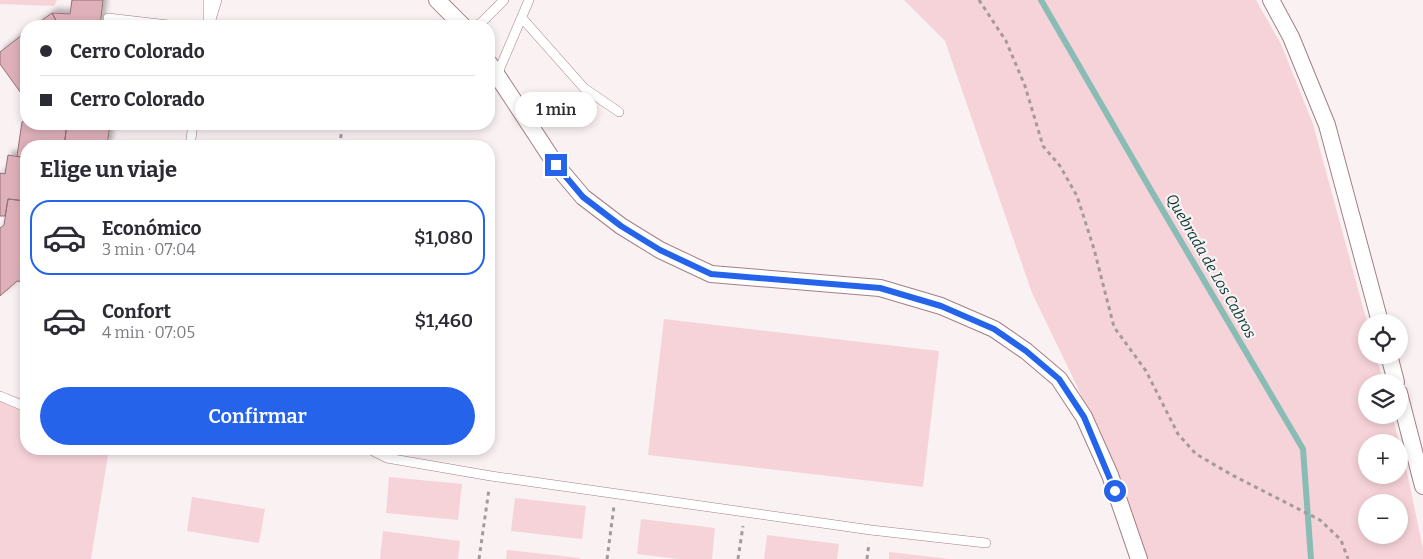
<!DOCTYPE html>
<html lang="es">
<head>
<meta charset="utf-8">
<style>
  :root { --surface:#fff; --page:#f7f7f7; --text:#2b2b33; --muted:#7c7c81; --line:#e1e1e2; --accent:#2563eb }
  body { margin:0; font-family:Bitter,serif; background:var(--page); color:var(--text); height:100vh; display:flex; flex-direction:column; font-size:19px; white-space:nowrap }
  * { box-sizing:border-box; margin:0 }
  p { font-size:16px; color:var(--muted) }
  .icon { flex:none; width:28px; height:28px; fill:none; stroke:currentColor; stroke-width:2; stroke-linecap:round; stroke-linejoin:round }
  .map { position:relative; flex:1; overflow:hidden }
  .sheet { position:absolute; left:20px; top:140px; width:475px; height:315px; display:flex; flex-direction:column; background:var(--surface); border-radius:20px; box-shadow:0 2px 8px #0003 }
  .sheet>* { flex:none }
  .top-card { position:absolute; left:20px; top:20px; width:475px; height:110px; border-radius:20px; box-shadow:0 2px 8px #0003; display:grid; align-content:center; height:110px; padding:0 20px; background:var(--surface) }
  .controls { position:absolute; left:1358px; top:314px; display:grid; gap:10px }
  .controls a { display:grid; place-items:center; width:50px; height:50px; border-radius:50%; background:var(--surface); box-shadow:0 2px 8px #0003; font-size:25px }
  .end { position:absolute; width:22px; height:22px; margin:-11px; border:6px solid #2563eb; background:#fff; box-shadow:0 0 0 2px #fff }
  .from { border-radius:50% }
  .bubble { position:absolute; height:35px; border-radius:18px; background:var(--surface); box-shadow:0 2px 8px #0003; font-size:16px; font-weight:600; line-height:35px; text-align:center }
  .top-card b { display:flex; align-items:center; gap:18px; height:48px; font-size:19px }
  .top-card b+b { border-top:1px solid var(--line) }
  .top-card i { width:12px; height:12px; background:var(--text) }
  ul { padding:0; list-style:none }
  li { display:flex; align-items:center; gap:15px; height:75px; margin:0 10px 8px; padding:0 10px; border:2px solid transparent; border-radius:20px }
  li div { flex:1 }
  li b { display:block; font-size:19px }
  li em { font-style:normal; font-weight:600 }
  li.selected { border-color:var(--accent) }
  li>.icon { width:45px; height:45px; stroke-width:1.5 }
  h2 { padding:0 20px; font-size:22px; line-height:60px }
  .cta { display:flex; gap:10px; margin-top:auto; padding:10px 20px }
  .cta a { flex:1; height:58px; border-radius:30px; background:var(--accent); color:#fff; font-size:20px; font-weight:600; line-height:58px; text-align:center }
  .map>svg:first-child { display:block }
  .green { fill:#f6d3d9; fill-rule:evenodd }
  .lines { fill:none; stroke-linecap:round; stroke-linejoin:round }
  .stream { stroke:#88bcb5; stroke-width:6 }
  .building { fill:#dfb0b9; stroke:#936f76; filter:url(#shadow) }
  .service-casing { stroke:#a37f85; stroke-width:10 }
  .minor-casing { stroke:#a37f85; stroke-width:18 }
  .path { stroke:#a49a9c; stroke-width:3; stroke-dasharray:4 4; stroke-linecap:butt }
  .service { stroke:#fff; stroke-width:9 }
  .minor { stroke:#fff; stroke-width:16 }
  .route { stroke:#2563eb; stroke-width:6 }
  .labels { text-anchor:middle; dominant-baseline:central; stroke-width:4.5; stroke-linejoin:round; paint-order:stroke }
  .water-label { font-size:15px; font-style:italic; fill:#023631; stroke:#faf1f3 }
</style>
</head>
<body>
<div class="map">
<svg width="1423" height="559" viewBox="0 0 1423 559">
  <defs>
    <filter id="shadow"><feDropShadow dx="4.5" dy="-4.5" stdDeviation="2.5" flood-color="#0004"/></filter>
  </defs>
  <rect width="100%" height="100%" fill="#faf1f3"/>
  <path class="green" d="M0 0H57L54 6 0 4Z
    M904 0H1256L1281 44 1313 124 1367 322 1366 355H1376L1383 382H1366V415H1392L1407 472 1423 549V559H1144L1078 388 1032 293 945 41ZM1366 442H1399V475H1366ZM1366 502H1399V535H1366Z
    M664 319 939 351 923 487 648 455Z
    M0 391 26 400V449H109L91 559H0Z
    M389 477 462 484 458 520 386 513Z
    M192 497 265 509 259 543 187 531Z
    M515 498 586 506 582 539 511 531Z
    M641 519 715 528 712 559H678L637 554Z
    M383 531 460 541 458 559H380Z
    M767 535 839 544 837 559H764Z
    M507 550 580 558V559H506Z
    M889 552 950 559H889Z"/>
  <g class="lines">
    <path class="stream" d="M1041 0 1152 192 1303 449 1311 559"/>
  </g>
  <path class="building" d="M72 0H103L100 26H59L52 13 70 14Z
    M52 13 59 26H34Z
    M26 32V100L0 64V52Z
    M26 120V124H67L64 146H26V158L17 156 22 122Z
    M67 124H110L107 146H64Z
    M8 155 26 158V201L8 199 5 216H0V173L5 174Z
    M26 197V282L17 281 0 296V228L4 225 8 199 26 201Z"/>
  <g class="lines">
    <g class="service-casing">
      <path id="service" d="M208 0V20
        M108 18 177 26
        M522 18 584 88 619 112
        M209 26 217 0
        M474 26 481 23 504 0
        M497 75 529 0
        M190 146 193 124
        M0 396 26 407
        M369 449 387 458 491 476 871 530 986 543"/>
    </g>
    <g class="minor-casing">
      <path id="minor" d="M437 0 463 26
        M1271 0 1291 37 1327 125 1380 322
        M489 63 556 165 583 197 621 226 660 250 711 274 880 288 941 306 994 329 1026 351 1059 379 1084 417 1110 475 1139 559
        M1389 355 1396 382
        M1399 393 1423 486"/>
    </g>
    <path class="path" d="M979 0 1006 41 1025 86 1043 146 1060 166 1077 196 1094 249 1114 327 1146 371 1178 434 1196 454 1232 475 1320 520 1341 540 1348 559
      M340 146 342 124
      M479 559 489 489
      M607 559 614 506
      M738 559 743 526
      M867 559 869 543"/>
    <use href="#service" class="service"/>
    <use href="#minor" class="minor"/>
  </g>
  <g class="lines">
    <path class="route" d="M556 165 583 197 621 226 660 250 711 274 880 288 941 306 994 329 1026 351 1059 379 1084 417 1115 491"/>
  </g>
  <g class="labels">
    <g class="water-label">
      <text transform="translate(1211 266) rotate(60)">Quebrada de Los Cabros</text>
    </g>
  </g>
</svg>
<div class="controls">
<a><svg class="icon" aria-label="locate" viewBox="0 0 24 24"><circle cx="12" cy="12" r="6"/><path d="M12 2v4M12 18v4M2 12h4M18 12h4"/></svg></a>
<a><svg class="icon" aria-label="layers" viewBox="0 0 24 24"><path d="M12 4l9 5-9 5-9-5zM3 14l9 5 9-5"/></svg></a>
<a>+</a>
<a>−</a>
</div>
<i class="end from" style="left:1115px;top:491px"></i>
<i class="end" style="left:556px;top:165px"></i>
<div class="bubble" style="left:515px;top:92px;width:82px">1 min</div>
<div class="top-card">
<b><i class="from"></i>Cerro Colorado</b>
<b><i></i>Cerro Colorado</b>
</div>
<section class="sheet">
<h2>Elige un viaje</h2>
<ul>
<li class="selected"><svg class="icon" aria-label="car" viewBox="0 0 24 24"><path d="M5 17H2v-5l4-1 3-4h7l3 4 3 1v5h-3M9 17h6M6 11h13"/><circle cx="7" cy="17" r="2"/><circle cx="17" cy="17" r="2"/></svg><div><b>Económico</b><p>3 min · 07:04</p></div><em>$1,080</em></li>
<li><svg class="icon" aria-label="car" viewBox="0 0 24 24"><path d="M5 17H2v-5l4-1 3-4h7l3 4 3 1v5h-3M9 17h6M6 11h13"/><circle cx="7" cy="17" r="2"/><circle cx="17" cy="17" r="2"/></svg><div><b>Confort</b><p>4 min · 07:05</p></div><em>$1,460</em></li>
</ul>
<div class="cta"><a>Confirmar</a></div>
</section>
</div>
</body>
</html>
